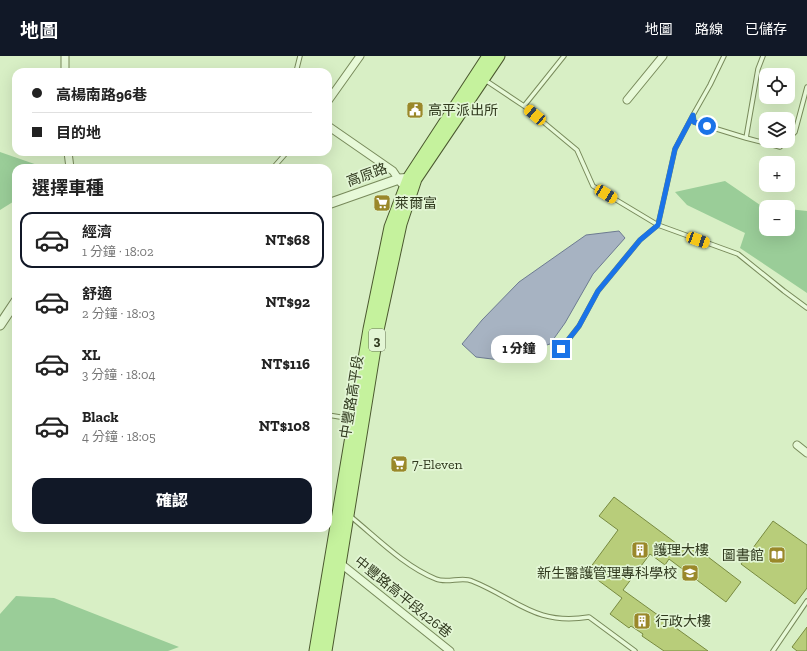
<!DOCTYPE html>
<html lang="zh-TW">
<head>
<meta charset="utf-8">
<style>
  :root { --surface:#fff; --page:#f6f6f6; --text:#222; --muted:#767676; --line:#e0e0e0; --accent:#111827 }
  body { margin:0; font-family:"Zilla Slab","Noto Sans TC",serif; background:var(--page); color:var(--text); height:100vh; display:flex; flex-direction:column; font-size:15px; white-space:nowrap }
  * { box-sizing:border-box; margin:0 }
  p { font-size:13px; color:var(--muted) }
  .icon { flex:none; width:22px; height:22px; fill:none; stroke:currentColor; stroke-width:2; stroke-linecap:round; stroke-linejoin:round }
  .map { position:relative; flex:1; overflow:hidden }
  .side { position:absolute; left:12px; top:108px; width:320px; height:368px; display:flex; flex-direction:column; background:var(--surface); border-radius:12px; box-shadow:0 4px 16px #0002 }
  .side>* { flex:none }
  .top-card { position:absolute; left:12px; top:12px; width:320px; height:88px; border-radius:12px; box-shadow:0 4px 16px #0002; display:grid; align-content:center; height:88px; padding:0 20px; background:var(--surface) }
  .tools { position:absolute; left:759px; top:12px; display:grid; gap:8px }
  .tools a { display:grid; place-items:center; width:36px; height:36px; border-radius:8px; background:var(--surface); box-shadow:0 4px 16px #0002; font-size:20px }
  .end { position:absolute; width:18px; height:18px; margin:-9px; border:5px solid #1a73e8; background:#fff; box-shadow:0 0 0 2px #fff }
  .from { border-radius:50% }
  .bubble { position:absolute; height:28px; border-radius:12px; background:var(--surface); box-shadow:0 4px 16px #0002; font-size:13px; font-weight:800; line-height:28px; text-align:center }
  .car { position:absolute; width:12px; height:24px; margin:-12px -6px; border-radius:5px; box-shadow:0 0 3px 1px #0007; background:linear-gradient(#f5c518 24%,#345 0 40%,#f5c518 0 76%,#345 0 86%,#f5c518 0) }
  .top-card b { display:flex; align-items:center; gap:14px; height:38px; font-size:15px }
  .top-card b+b { border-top:1px solid var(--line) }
  .top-card i { width:10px; height:10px; background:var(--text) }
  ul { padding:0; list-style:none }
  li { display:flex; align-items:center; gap:12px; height:56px; margin:0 8px 6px; padding:0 12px; border:2px solid transparent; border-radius:12px }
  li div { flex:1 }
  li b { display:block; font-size:15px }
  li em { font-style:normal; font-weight:800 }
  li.current { border-color:var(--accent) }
  li>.icon { width:36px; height:36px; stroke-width:1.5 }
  h2 { padding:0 20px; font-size:18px; line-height:48px }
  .button { display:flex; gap:8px; margin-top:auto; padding:8px 20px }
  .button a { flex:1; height:46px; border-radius:12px; background:var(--accent); color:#fff; font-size:16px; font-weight:800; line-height:46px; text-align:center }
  header { display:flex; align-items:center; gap:24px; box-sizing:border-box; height:56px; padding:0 20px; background:var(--accent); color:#fff }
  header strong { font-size:19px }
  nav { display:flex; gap:22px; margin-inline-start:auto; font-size:14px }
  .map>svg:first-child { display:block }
  .green { fill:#9acd98 }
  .water { fill:#a7b3c2; stroke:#6d7b91 }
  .building { fill:#b8cd7a; stroke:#788a40 }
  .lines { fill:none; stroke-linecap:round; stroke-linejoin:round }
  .service-casing { stroke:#788a5b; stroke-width:5.5 }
  .minor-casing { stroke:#788a5b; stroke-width:9 }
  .tertiary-casing { stroke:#788a5b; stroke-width:11 }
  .primary-casing { stroke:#4b582f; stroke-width:13 }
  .service { stroke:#e7f9d8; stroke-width:3.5 }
  .minor { stroke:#e7f9d8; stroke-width:7 }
  .tertiary { stroke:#e7f9d8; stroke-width:9 }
  .primary { stroke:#c5f29d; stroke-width:11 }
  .route { stroke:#1a73e8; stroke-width:5 }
  .labels { text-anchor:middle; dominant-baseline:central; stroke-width:3.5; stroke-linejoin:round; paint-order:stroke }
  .shield { fill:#e3f6d5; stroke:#667256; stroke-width:1 }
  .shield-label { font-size:13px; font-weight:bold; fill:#313a1f }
  .poi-label { font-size:14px; fill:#313a1f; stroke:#e3f6d5; text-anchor:start }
  .street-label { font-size:14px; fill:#313a1f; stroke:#e3f6d5 }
</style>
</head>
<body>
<header>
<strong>地圖</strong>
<nav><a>地圖</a><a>路線</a><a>已儲存</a></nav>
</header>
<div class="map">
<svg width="807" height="595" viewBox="0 0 807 595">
  <rect width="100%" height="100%" fill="#d8efc5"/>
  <path class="green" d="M0 96 46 112H16V144L0 154Z
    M725 125 763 151H766V173H788V153L807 155V237L740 192 745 177 687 149 675 136Z
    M16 540 54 542 179 591 168 595H0V558Z"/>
  <path class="water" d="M619 175 625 182 593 218 565 267 550 288 500 304 476 301 462 288 482 264 519 226 586 179Z"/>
  <path class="building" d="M614 441 688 496 695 491 741 526 726 546 669 503 665 509 650 498 623 534 708 595H664L642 580 643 578 631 570 629 572 610 558 622 542 587 516 618 474 599 460Z
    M773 465 807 489V532L795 548 741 508Z
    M807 571V595H797L792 591Z"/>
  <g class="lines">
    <g class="service-casing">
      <path id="service" d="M724 0 710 29 693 59 694 66 746 82
        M763 0 758 13 746 82 780 91 786 85
        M296 16 300 0
        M485 24 524 50 577 94 593 130 658 169 640 184 598 235 579 270 561 293
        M524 50 564 0
        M693 59 675 93 658 169 738 198 784 235 807 252
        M788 83 795 76 807 31
        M273 112 287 96
        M328 359 352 363
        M350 460C377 482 404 510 436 523 447 528 462 520 472 525 517 543 535 570 589 561L635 595
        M773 595 807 545"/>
    </g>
    <g class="minor-casing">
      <path id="minor" d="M65 16V0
        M627 44 663 0
        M328 45 360 0
        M328 70 393 115 401 127
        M68 96 70 112
        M797 389 807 397
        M340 507 450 595"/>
    </g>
    <g class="tertiary-casing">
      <path id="tertiary" d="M328 148 399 123 414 122
        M0 269 16 245"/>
    </g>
    <g class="primary-casing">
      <path id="primary" d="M315 595 369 273 390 171 409 121 488 0
        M326 595 378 274 401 168 416 123 499 0"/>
    </g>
    <use href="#service" class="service"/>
    <use href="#minor" class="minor"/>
    <use href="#tertiary" class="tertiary"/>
    <use href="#primary" class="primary"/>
  </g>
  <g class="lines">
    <path class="route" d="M561 293 579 270 598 235 640 184 658 169 675 93 693 59 694 66 707 70"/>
  </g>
  <defs>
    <g id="civic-square" transform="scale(0.9)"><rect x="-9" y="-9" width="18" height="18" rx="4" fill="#9a882a" stroke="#e3f6d5"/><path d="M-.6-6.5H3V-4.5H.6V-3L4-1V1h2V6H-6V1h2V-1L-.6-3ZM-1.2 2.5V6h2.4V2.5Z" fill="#fff"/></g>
    <g id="supermarket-square" transform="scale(0.9)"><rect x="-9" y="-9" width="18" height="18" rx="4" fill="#9a882a" stroke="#e3f6d5"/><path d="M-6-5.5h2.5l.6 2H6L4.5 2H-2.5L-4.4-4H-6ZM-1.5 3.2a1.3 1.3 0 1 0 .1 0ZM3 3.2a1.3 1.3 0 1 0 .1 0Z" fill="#fff"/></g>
    <g id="building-square" transform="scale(0.9)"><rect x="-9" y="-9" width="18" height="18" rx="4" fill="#9a882a" stroke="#e3f6d5"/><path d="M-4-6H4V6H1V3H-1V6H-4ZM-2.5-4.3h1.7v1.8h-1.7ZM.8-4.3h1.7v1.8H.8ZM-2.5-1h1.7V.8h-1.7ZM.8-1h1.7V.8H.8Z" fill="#fff"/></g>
    <g id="library-square" transform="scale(0.9)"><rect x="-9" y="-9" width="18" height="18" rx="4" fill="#9a882a" stroke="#e3f6d5"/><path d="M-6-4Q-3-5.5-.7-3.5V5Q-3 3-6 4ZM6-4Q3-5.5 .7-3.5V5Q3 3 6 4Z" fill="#fff"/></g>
    <g id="university-square" transform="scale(0.9)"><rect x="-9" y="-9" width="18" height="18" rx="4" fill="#9a882a" stroke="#e3f6d5"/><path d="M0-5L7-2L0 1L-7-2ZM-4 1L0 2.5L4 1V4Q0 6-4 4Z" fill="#fff"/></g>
  </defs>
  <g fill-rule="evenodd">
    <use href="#civic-square" x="415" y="54"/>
    <use href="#supermarket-square" x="382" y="147"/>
    <use href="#supermarket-square" x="399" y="408"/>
    <use href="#building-square" x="640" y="494"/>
    <use href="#library-square" x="777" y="499"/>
    <use href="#university-square" x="690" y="517"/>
    <use href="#building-square" x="642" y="565"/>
  </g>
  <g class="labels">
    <rect class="shield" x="369" y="273" width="16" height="22" rx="3"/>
    <g class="shield-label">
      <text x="377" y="284">3</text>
    </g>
    <g class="poi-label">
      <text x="428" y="54">高平派出所</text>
      <text x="395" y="147">萊爾富</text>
      <text x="412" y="408">7-Eleven</text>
      <text x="653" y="494">護理大樓</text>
      <text x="764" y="499" text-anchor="end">圖書館</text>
      <text x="677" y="517" text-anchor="end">新生醫護管理專科學校</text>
      <text x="655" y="565">行政大樓</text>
    </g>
    <g class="street-label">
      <text transform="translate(367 119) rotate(-20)">高原路</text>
      <text transform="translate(352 341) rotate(-81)">中豐路高平段</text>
      <text transform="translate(403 541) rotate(39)">中豐路高平段426巷</text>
    </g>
  </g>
</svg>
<div class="tools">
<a><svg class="icon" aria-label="locate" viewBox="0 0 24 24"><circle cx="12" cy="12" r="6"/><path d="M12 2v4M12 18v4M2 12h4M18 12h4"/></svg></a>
<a><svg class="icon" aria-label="layers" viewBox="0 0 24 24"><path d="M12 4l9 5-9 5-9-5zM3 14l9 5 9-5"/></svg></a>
<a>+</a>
<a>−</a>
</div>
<i class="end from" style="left:707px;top:70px"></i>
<i class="end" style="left:561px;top:293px"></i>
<div class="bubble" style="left:491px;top:279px;width:56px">1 分鐘</div>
<i class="car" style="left:535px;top:59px;rotate:310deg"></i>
<i class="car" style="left:606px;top:138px;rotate:121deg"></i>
<i class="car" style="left:698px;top:184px;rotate:110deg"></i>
<div class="top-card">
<b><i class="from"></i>高楊南路96巷</b>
<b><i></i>目的地</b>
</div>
<section class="side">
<h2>選擇車種</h2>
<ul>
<li class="current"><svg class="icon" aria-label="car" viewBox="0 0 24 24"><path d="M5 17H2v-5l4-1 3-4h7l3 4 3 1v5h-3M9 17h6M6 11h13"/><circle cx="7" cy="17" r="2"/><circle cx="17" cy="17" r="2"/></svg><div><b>經濟</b><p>1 分鐘 · 18:02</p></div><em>NT$68</em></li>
<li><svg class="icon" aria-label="car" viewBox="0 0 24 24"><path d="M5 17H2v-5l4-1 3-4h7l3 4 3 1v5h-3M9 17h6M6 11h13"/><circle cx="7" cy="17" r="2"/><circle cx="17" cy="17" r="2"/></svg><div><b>舒適</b><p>2 分鐘 · 18:03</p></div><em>NT$92</em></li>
<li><svg class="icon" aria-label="car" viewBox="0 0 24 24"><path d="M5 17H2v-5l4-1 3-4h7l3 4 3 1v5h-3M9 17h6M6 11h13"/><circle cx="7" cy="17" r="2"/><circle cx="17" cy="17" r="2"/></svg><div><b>XL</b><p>3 分鐘 · 18:04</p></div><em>NT$116</em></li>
<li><svg class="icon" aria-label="car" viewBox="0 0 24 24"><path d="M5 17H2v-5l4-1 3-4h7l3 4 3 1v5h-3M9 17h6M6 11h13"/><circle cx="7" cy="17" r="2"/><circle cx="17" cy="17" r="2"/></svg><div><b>Black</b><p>4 分鐘 · 18:05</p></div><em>NT$108</em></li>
</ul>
<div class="button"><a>確認</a></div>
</section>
</div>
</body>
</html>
